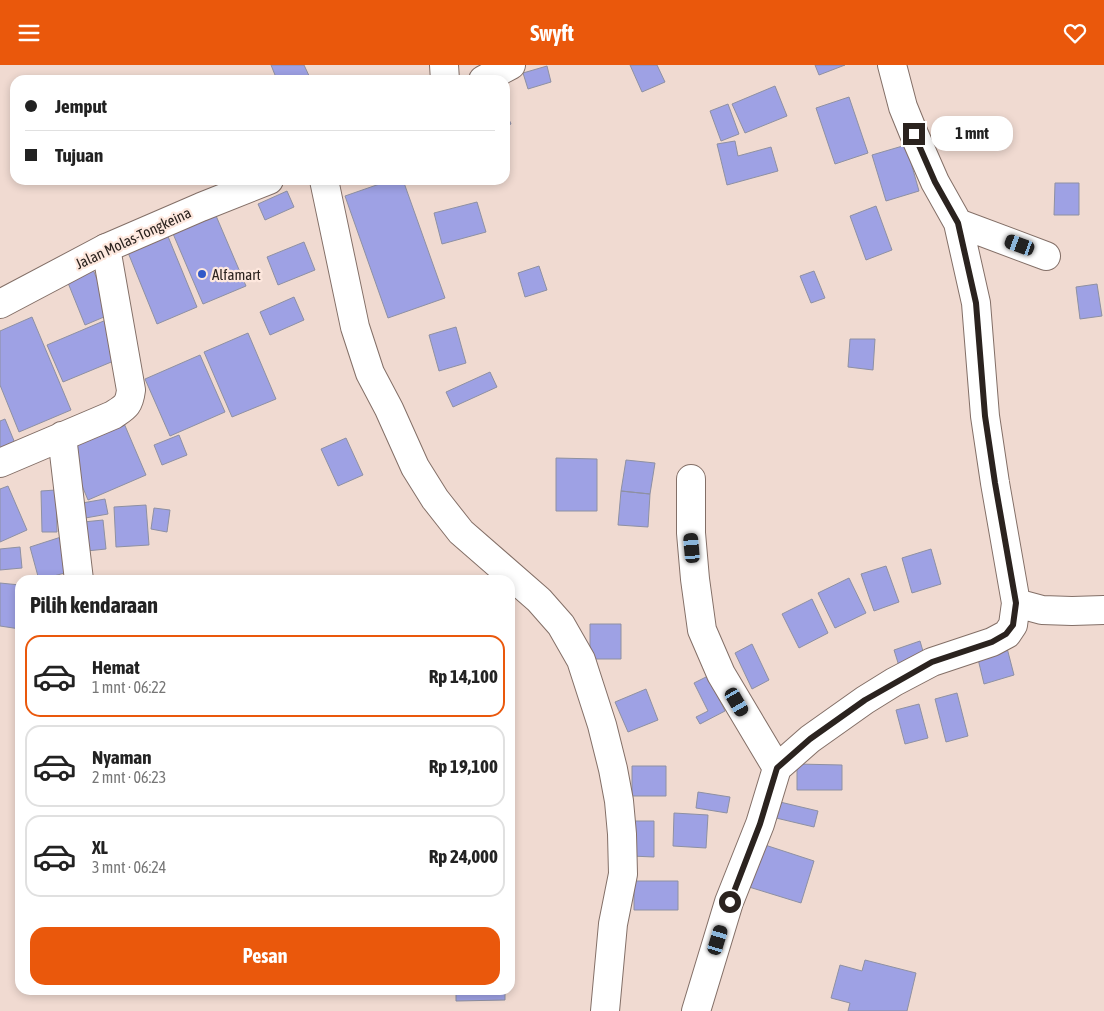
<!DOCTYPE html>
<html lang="id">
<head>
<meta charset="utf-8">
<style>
  :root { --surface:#fff; --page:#f6f6f6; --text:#222; --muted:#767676; --line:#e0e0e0; --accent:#ea580c }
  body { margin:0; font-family:"Asap Condensed",sans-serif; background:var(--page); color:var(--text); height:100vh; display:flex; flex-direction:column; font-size:19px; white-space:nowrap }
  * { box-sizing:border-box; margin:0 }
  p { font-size:16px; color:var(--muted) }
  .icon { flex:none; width:28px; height:28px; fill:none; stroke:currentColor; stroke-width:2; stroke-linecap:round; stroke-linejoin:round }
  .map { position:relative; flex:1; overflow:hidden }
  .details { position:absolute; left:15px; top:510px; width:500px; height:420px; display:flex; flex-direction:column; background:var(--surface); border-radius:15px; box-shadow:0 2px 8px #0003 }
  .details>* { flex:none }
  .banner { position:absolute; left:10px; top:10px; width:500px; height:110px; border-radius:15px; box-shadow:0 2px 8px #0003; display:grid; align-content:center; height:110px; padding:0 15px; background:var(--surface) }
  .end { position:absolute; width:22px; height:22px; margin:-11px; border:6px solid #2b231f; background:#fff; box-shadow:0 0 0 2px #fff }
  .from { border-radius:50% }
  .bubble { position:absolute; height:35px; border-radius:15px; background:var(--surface); box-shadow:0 2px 8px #0003; font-size:16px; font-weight:700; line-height:35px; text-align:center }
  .car { position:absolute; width:15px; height:30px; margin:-15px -8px; border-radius:6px; box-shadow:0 0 4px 1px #0007; background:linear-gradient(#222 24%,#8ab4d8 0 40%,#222 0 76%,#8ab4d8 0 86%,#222 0) }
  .banner b { display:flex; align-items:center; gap:18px; height:48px; font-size:19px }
  .banner b+b { border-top:1px solid var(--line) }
  .banner i { width:12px; height:12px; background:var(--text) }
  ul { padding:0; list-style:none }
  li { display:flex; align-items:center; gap:15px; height:82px; margin:0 10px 8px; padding:0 5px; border:2px solid var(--line); border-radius:15px }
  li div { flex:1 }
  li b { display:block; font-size:19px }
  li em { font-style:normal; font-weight:700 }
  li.active { border-color:var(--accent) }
  li>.icon { width:45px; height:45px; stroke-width:1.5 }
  h2 { padding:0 15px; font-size:22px; line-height:60px }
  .cta { display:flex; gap:10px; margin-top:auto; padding:10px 15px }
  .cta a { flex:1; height:58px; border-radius:15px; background:var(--accent); color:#fff; font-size:20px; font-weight:700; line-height:58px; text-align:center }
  header { display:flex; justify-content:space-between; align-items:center; height:65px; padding:0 15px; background:var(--accent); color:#fff; font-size:22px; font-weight:700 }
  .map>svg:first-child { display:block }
  .building { fill:#9ea1e4; stroke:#8e90a2 }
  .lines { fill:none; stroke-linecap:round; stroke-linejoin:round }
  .minor-casing { stroke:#836f67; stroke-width:30 }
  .major-casing { stroke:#836f67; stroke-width:30 }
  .minor { stroke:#fff; stroke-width:28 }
  .major { stroke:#fff; stroke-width:28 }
  .route { stroke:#2b231f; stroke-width:6 }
  .poi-dot { fill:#3158c8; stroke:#fee8de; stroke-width:2 }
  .labels { text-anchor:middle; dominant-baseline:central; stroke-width:4.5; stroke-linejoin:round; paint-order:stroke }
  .street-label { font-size:15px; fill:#2b231f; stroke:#fee8de }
  .poi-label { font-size:15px; fill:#2b231f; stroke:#fee8de; text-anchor:start }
</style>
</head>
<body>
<header><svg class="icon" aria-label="menu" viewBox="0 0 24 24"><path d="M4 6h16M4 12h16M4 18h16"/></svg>Swyft<svg class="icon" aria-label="heart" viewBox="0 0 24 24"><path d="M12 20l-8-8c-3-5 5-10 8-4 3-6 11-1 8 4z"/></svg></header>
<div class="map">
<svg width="1104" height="946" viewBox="0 0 1104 946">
  <rect width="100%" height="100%" fill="#f0dad1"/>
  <path class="building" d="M271 0H304L311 15H277Z
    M630 0H657L665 17 642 27Z
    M815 0H845L819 10Z
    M547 1 551 17 528 24 523 8Z
    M775 21 787 51 745 68 732 39Z
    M849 32 868 88 835 99 816 43Z
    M728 39 739 69 721 76 710 46Z
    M505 45 511 59 505 62Z
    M735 76 738 91 771 82 778 106 727 120 717 79Z
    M906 80 919 126 886 136 872 90Z
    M391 115H403L445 233 388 253 345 131Z
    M1055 118H1079V150H1054Z
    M287 126 294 142 265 155 258 139Z
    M477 137 486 167 442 179 434 148Z
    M876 141 892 185 866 195 850 151Z
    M214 146 246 221 203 239 171 164Z
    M167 169 197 242 157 259 127 185Z
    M304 177 315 205 278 220 267 192Z
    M90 197 111 249 85 260 64 208Z
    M539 201 547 225 525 232 518 208Z
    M814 206 825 233 811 238 800 211Z
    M1097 219 1102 251 1080 254 1076 222Z
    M294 232 304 255 270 270 260 247Z
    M32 252 71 345 19 367 0 320V266Z
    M106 255 121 293 63 317 47 280Z
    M456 262 466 298 439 306 429 270Z
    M248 268 276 334 232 352 204 287Z
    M850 274H875L873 305 848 302Z
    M200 290 225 347 170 371 145 314Z
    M490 307 497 322 453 342 446 327Z
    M5 354 17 383 3 389 0 383V356Z
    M123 356 146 410 88 435 65 380Z
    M179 370 187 390 162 400 154 380Z
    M346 373 363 410 338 421 321 384Z
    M556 393 597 394V446H556Z
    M626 395 655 398 650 429 621 426Z
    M8 421 27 465 0 477V424Z
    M56 425 57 467H42L41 426Z
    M621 426 650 429 648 462 618 460Z
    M105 434 108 449 74 455 71 440Z
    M146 440 149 480 116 482 114 442Z
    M154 443 170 445 167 467 151 464Z
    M103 455 106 484 77 487 74 458Z
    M61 472 72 506 39 515 30 482Z
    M20 482 22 503 0 505V484Z
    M931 484 941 519 912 528 902 493Z
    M886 501 899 537 874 546 861 509Z
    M849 513 866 548 835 563 818 528Z
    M0 518 20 520V564L0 561Z
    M812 534 828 568 799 583 782 549Z
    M590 559H621V594H590Z
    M920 576 925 593 899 601 894 585Z
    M752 579 769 615 752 624 735 588Z
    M1007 583 1014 610 984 619 978 594Z
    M708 611 725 646 700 659 696 652 708 646 694 618Z
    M646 624 658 655 628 667 615 637Z
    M957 628 968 671 946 677 935 634Z
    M919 639 928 673 905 679 896 645Z
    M797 699 842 700V725H797Z
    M632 701H666V731H632Z
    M698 727 730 732 727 748 696 743Z
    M780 737 818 746 814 762 776 753Z
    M674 748 708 750 706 783 673 781Z
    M630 756H654V792L631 791Z
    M762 779 814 796 801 838 749 822Z
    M634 816H678V845H634Z
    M865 895 916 908 907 946H848L850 938 831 933 840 900 862 906Z
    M456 925H505V935L456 936Z"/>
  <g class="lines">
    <g class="minor-casing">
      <path id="minor" d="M444 0 445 15
        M324 115 355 262 370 308 389 344 415 402 435 434 461 467 539 535 561 560 581 595 602 660 613 704 619 736 622 769 623 809 613 859 605 946
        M958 158 1046 191
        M62 371 79 515
        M0 398 113 350C125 342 129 341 131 325L106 183
        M691 414V468L695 514 702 565 721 609 777 703
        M1016 538 1042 545 1072 546 1104 545
        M696 946 729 837 760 759 777 703 810 674 865 635 894 617 932 597 992 577 1007 569 1013 560 1016 538 995 418 985 351 976 238 958 158 935 117 914 69 903 42 892 0"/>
    </g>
    <g class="major-casing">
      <path id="major" d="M483 15 511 0
        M0 239 106 183 201 142 269 115"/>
    </g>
    <use href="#minor" class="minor"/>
    <use href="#major" class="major"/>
  </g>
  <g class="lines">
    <path class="route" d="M730 837 760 759 777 703 810 674 865 635 932 597 992 577 1006 569 1013 560 1016 538 995 418 985 351 976 238 958 158 935 117 914 69"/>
  </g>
  <circle class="poi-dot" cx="202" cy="209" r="5"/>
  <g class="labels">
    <g class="street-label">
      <text transform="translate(133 173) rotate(-25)">Jalan Molas-Tongkeina</text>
    </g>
    <g class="poi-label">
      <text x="212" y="209">Alfamart</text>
    </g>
  </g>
</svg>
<i class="end from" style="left:730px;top:837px"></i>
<i class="end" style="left:914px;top:69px"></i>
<div class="bubble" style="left:931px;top:51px;width:82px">1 mnt</div>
<i class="car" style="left:1020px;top:180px;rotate:290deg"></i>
<i class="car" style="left:692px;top:483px;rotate:355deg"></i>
<i class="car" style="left:737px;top:637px;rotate:150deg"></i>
<i class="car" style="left:718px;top:875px;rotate:17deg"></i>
<div class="banner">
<b><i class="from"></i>Jemput</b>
<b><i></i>Tujuan</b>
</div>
<section class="details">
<h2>Pilih kendaraan</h2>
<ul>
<li class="active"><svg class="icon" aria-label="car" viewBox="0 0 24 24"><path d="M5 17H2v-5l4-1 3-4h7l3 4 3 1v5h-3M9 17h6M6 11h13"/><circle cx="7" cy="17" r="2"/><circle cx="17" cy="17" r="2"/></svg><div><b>Hemat</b><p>1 mnt · 06:22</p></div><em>Rp 14,100</em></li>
<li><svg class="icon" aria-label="car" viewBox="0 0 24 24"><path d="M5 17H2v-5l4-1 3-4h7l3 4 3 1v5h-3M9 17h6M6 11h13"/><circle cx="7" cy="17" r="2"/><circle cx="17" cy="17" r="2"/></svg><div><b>Nyaman</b><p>2 mnt · 06:23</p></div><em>Rp 19,100</em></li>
<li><svg class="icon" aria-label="car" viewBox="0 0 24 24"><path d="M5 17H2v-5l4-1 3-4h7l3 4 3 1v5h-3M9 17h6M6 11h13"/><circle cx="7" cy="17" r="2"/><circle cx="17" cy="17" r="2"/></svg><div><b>XL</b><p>3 mnt · 06:24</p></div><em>Rp 24,000</em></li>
</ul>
<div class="cta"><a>Pesan</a></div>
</section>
</div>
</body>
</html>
